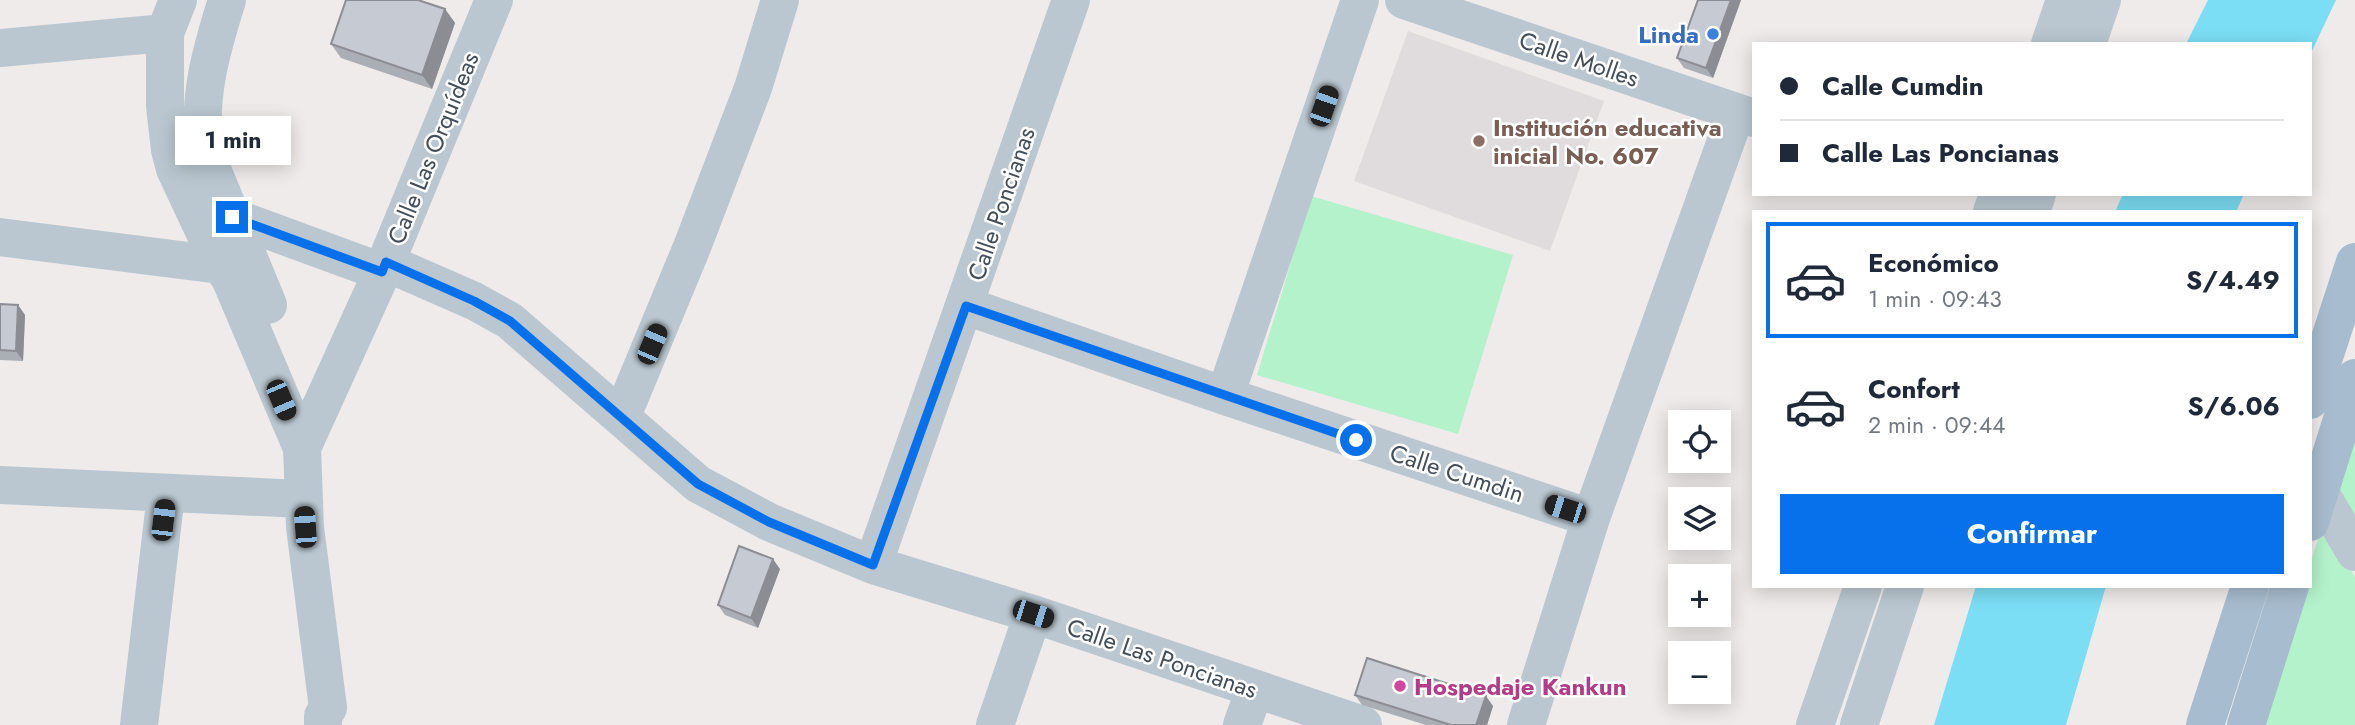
<!DOCTYPE html>
<html lang="es">
<head>
<meta charset="utf-8">
<style>
  :root { --surface:#fff; --page:#f6f6f7; --text:#1f2937; --muted:#747a83; --line:#e0e1e3; --accent:#0771ec }
  body { margin:0; font-family:Jost,sans-serif; background:var(--page); color:var(--text); height:100vh; display:flex; flex-direction:column; font-size:26px; white-space:nowrap }
  * { box-sizing:border-box; margin:0 }
  p { font-size:23px; color:var(--muted) }
  .icon { flex:none; width:38px; height:38px; fill:none; stroke:currentColor; stroke-width:2; stroke-linecap:round; stroke-linejoin:round }
  .map { position:relative; flex:1; overflow:hidden }
  .details { position:absolute; left:1752px; top:210px; width:560px; height:378px; display:flex; flex-direction:column; background:var(--surface); border-radius:0px; box-shadow:0 4px 18px #0003 }
  .details>* { flex:none }
  .hud { position:absolute; left:1752px; top:42px; width:560px; height:154px; border-radius:0px; box-shadow:0 4px 18px #0003; display:grid; align-content:center; height:154px; padding:0 28px; background:var(--surface) }
  .controls { position:absolute; left:1668px; top:410px; display:grid; gap:14px }
  .controls a { display:grid; place-items:center; width:63px; height:63px; border-radius:0px; background:var(--surface); box-shadow:0 4px 18px #0003; font-size:35px }
  .end { position:absolute; width:32px; height:32px; margin:-16px; border:9px solid #0771ec; background:#fff; box-shadow:0 0 0 4px #fff }
  .from { border-radius:50% }
  .bubble { position:absolute; height:49px; border-radius:0px; background:var(--surface); box-shadow:0 4px 18px #0003; font-size:23px; font-weight:700; line-height:49px; text-align:center }
  .car { position:absolute; width:21px; height:42px; margin:-21px -10px; border-radius:9px; box-shadow:0 0 5px 2px #0007; background:linear-gradient(#222 24%,#8ab4d8 0 40%,#222 0 76%,#8ab4d8 0 86%,#222 0) }
  .hud b { display:flex; align-items:center; gap:24px; height:66px; font-size:26px }
  .hud b+b { border-top:2px solid var(--line) }
  .hud i { width:18px; height:18px; background:var(--text) }
  ul { padding:12px 0 0; list-style:none }
  li { display:flex; align-items:center; gap:21px; height:116px; margin:0 14px 10px; padding:0 14px; border:4px solid transparent; border-radius:0px }
  li div { flex:1 }
  li b { display:block; font-size:26px }
  li em { font-style:normal; font-weight:700 }
  li.active { border-color:var(--accent) }
  li>.icon { width:63px; height:63px; stroke-width:1.5 }
  .action { display:flex; gap:14px; margin-top:auto; padding:14px 28px }
  .action a { flex:1; height:80px; border-radius:0px; background:var(--accent); color:#fff; font-size:28px; font-weight:700; line-height:80px; text-align:center }
  .map>svg:first-child { display:block }
  .education { fill:#e0dcdd }
  .green { fill:#b3f2ca }
  .water { fill:#7bdef4 }
  .lines { fill:none; stroke-linecap:round; stroke-linejoin:round }
  .minor { stroke:#bac7d0; stroke-width:38 }
  .major { stroke:#a7bcce; stroke-width:38 }
  .wall { fill:#aaaeb5 }
  .shaded-wall { fill:#8b8d93 }
  .building { fill:#c6cad2; stroke:#8b8d93; stroke-width:2 }
  .route { stroke:#0771ec; stroke-width:9 }
  .shop-dot { fill:#3f7fe0; stroke:#fff; stroke-width:2.5 }
  .education-dot { fill:#8d6e63; stroke:#fff; stroke-width:2.5 }
  .hotel-dot { fill:#d1479c; stroke:#fff; stroke-width:2.5 }
  .labels { text-anchor:middle; dominant-baseline:central; stroke-width:5; stroke-linejoin:round; paint-order:stroke }
  .shop-label { font-size:24px; font-weight:bold; fill:#366cbe; stroke:#fff; text-anchor:end }
  .street-label { font-size:24px; fill:#424f5a; stroke:#fff }
  .education-label { font-size:24px; font-weight:bold; fill:#785e54; stroke:#fff; text-anchor:start }
  .hotel-label { font-size:24px; font-weight:bold; fill:#b23c85; stroke:#fff; text-anchor:start }
</style>
</head>
<body>
<div class="map">
<svg width="2355" height="725" viewBox="0 0 2355 725">
  <rect width="100%" height="100%" fill="#efebeb"/>
  <path class="education" d="M1408 31 1604 101 1550 251 1354 181Z"/>
  <path class="green" d="M1311 196 1513 255 1458 434 1257 375Z
    M2355 425V528L2333 492Z
    M2323 524 2355 577V725H2260L2303 586H2310V564Z"/>
  <path class="water" d="M2208 0H2336L2310 55V44H2186Z
    M2123 194H2244L2236 212H2115Z
    M1976 586H2106L2066 725H1934Z"/>
  <g class="lines">
    <path class="minor" d="M178 0 165 33V106L170 150 175 169 220 265 230 278 302 448 305 527 328 708 323 716V725
      M227 0C211 51 197 99 205 152L268 305
      M1404 0 1754 118
      M2050 44 2065 0
      M2087 44 2102 0
      M0 48 165 33
      M1992 212 1998 194
      M2031 212 2037 194
      M232 217 382 272
      M0 237 220 265
      M385 262 474 301 510 321 698 484 769 522 873 565 1033 614 1363 725
      M966 306 1225 396 1591 518
      M1225 396 1360 0
      M622 416 692 247 753 88 780 0
      M302 448 382 272 494 0
      M2310 476 2355 552
      M0 485 302 499
      M873 565 1071 0
      M139 725 166 494
      M995 725 1033 614
      M1242 725 1255 689
      M1526 725 1591 518 1736 113
      M1815 725 1863 586
      M1859 725 1905 586"/>
    <path class="major" d="M2310 400 2355 262
      M2310 522 2355 378
      M2205 725 2250 586
      M2246 725 2290 586"/>
  </g>
  <path class="wall" d="M1698 0H1741L1713 78 1684 68 1677 58Z
    M445 9 455 23 432 89 341 58 331 44Z
    M0 304 18 305 25 315 23 361 0 360Z
    M780 569 758 628 725 615 718 605Z
    M1355 695 1493 706 1487 725H1426L1362 705Z"/>
  <path class="shaded-wall" d="M1731 0H1741L1713 78 1706 68Z
    M445 9 455 23 432 89 422 75Z
    M18 305 25 315 23 361 16 351Z
    M773 559 780 569 758 628 751 618Z
    M1486 696 1493 706 1487 725H1476Z"/>
  <path class="building" d="M346 0H418L445 9 422 75 331 44Z
    M1698 0H1731L1706 68 1677 58Z
    M0 304 18 305 16 351 0 350Z
    M739 546 773 559 751 618 718 605Z
    M1367 658 1486 696 1476 725H1451L1355 695Z"/>
  <g class="lines">
    <path class="route" d="M232 217 382 272 386 262 474 301 510 321 698 484 769 522 873 565 966 306 1356 440"/>
  </g>
  <circle class="shop-dot" cx="1713" cy="34" r="7"/>
  <circle class="education-dot" cx="1479" cy="141" r="7"/>
  <circle class="hotel-dot" cx="1400" cy="686" r="7"/>
  <g class="labels">
    <g class="shop-label">
      <text x="1699" y="34">Linda</text>
    </g>
    <g class="street-label">
      <text transform="translate(1579 59) rotate(19)">Calle Molles</text>
      <text transform="translate(433 148) rotate(-68)">Calle Las Orquídeas</text>
      <text transform="translate(1001 204) rotate(-71)">Calle Poncianas</text>
      <text transform="translate(1457 473) rotate(18)">Calle Cumdin</text>
      <text transform="translate(1162 658) rotate(19)">Calle Las Poncianas</text>
    </g>
    <g class="education-label">
      <text x="1493" y="127">Institución educativa<tspan x="1493" dy="28">inicial No. 607</tspan></text>
    </g>
    <g class="hotel-label">
      <text x="1414" y="686">Hospedaje Kankun</text>
    </g>
  </g>
</svg>
<div class="controls">
<a><svg class="icon" aria-label="locate" viewBox="0 0 24 24"><circle cx="12" cy="12" r="6"/><path d="M12 2v4M12 18v4M2 12h4M18 12h4"/></svg></a>
<a><svg class="icon" aria-label="layers" viewBox="0 0 24 24"><path d="M12 4l9 5-9 5-9-5zM3 14l9 5 9-5"/></svg></a>
<a>+</a>
<a>−</a>
</div>
<i class="end from" style="left:1356px;top:440px"></i>
<i class="end" style="left:232px;top:217px"></i>
<div class="bubble" style="left:175px;top:116px;width:116px">1 min</div>
<i class="car" style="left:1324px;top:106px;rotate:19deg"></i>
<i class="car" style="left:652px;top:344px;rotate:23deg"></i>
<i class="car" style="left:281px;top:400px;rotate:157deg"></i>
<i class="car" style="left:1565px;top:509px;rotate:288deg"></i>
<i class="car" style="left:163px;top:520px;rotate:7deg"></i>
<i class="car" style="left:305px;top:527px;rotate:356deg"></i>
<i class="car" style="left:1033px;top:614px;rotate:108deg"></i>
<div class="hud">
<b><i class="from"></i>Calle Cumdin</b>
<b><i></i>Calle Las Poncianas</b>
</div>
<section class="details">
<ul>
<li class="active"><svg class="icon" aria-label="car" viewBox="0 0 24 24"><path d="M5 17H2v-5l4-1 3-4h7l3 4 3 1v5h-3M9 17h6M6 11h13"/><circle cx="7" cy="17" r="2"/><circle cx="17" cy="17" r="2"/></svg><div><b>Económico</b><p>1 min · 09:43</p></div><em>S/4.49</em></li>
<li><svg class="icon" aria-label="car" viewBox="0 0 24 24"><path d="M5 17H2v-5l4-1 3-4h7l3 4 3 1v5h-3M9 17h6M6 11h13"/><circle cx="7" cy="17" r="2"/><circle cx="17" cy="17" r="2"/></svg><div><b>Confort</b><p>2 min · 09:44</p></div><em>S/6.06</em></li>
</ul>
<div class="action"><a>Confirmar</a></div>
</section>
</div>
</body>
</html>
